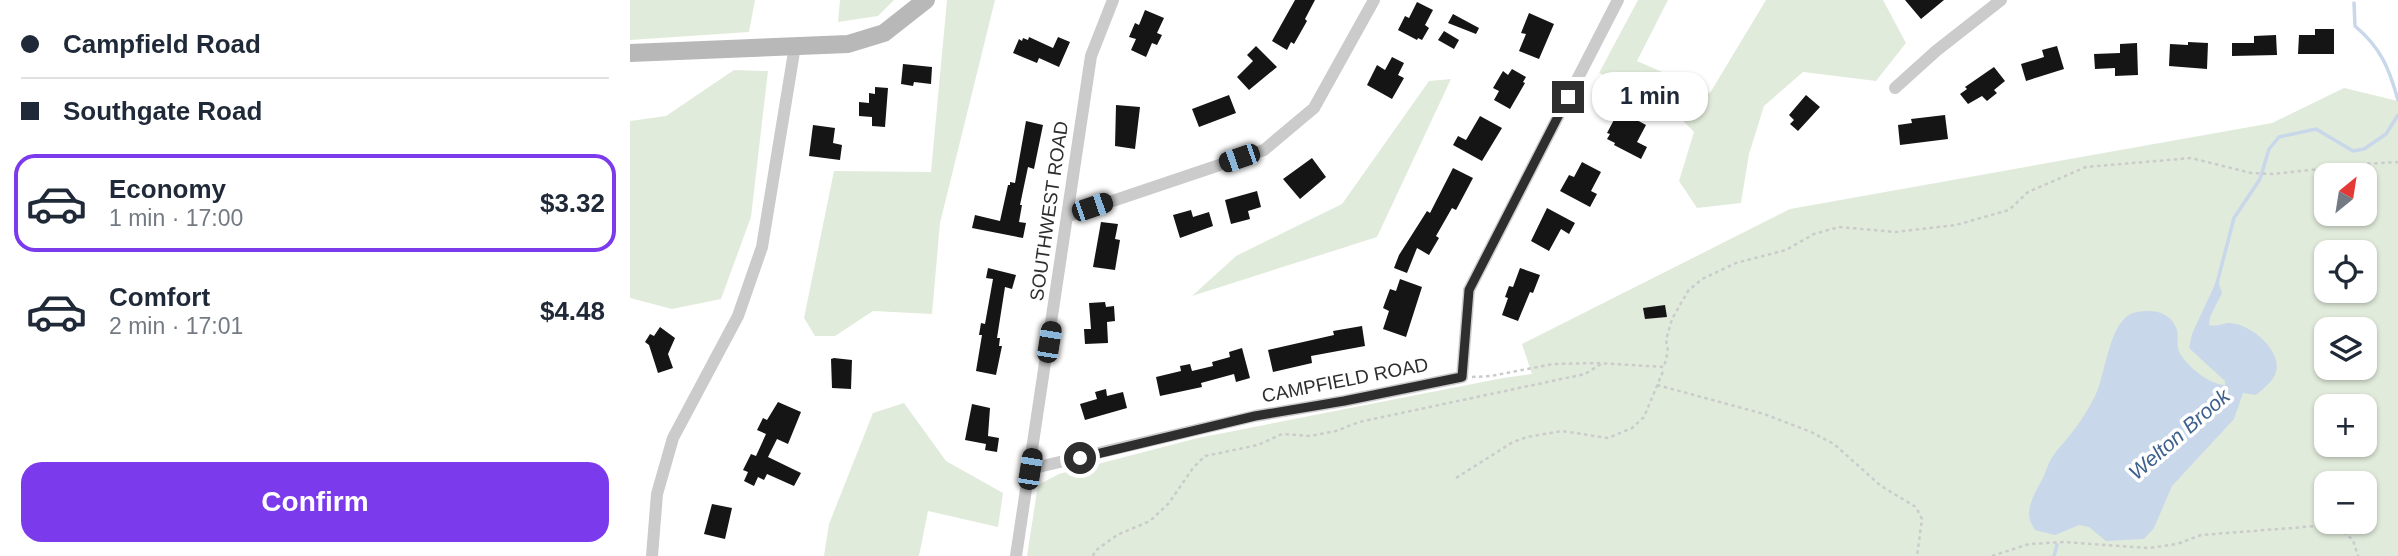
<!DOCTYPE html>
<html lang="en">
<head>
<meta charset="utf-8">
<style>
  :root { --surface:#fff; --page:#f2f2f3; --text:#1f2937; --muted:#747a83; --line:#e0e1e3; --accent:#7c3aed }
  body { margin:0; font-family:Arial,sans-serif; background:var(--page); color:var(--text); height:100vh; display:flex; flex-direction:column; font-size:26px; white-space:nowrap }
  * { box-sizing:border-box; margin:0 }
  p { font-size:23px; color:var(--muted) }
  .icon { flex:none; width:38px; height:38px; fill:none; stroke:currentColor; stroke-width:2; stroke-linecap:round; stroke-linejoin:round }
  .map { position:relative; flex:1; overflow:hidden }
  .drawer { display:flex; flex-direction:column; background:var(--surface); width:630px }
  .drawer>* { flex:none }
  .guide { display:grid; align-content:center; height:154px; padding:0 21px; background:var(--surface) }
  .needle { width:46px; rotate:30deg }
  .controls { position:absolute; left:1684px; top:163px; display:grid; gap:14px }
  .controls a { display:grid; place-items:center; width:63px; height:63px; border-radius:14px; background:var(--surface); box-shadow:0 2px 5px #0004; font-size:35px }
  .end { position:absolute; width:32px; height:32px; margin:-16px; border:9px solid #2e2e2e; background:#fff; box-shadow:0 0 0 4px #fff }
  .from { border-radius:50% }
  .bubble { position:absolute; height:49px; border-radius:21px; background:var(--surface); box-shadow:0 2px 5px #0004; font-size:23px; font-weight:600; line-height:49px; text-align:center }
  .car { position:absolute; width:21px; height:42px; margin:-21px -10px; border-radius:9px; box-shadow:0 0 5px 2px #0007; background:linear-gradient(#222 24%,#8ab4d8 0 40%,#222 0 76%,#8ab4d8 0 86%,#222 0) }
  .guide b { display:flex; align-items:center; gap:24px; height:66px; font-size:26px }
  .guide b+b { border-top:2px solid var(--line) }
  .guide i { width:18px; height:18px; background:var(--text) }
  ul { padding:0; list-style:none }
  li { display:flex; align-items:center; gap:21px; height:98px; margin:0 14px 10px; padding:0 7px; border:4px solid transparent; border-radius:21px }
  li div { flex:1 }
  li b { display:block; font-size:26px }
  li em { font-style:normal; font-weight:600 }
  li.active { border-color:var(--accent) }
  li>.icon { width:63px; height:63px; stroke-width:1.5 }
  .primary-button { display:flex; gap:14px; margin-top:auto; padding:14px 21px }
  .primary-button a { flex:1; height:80px; border-radius:21px; background:var(--accent); color:#fff; font-size:28px; font-weight:600; line-height:80px; text-align:center }
  main { display:flex; flex:1; min-height:0 }
  .map>svg:first-child { display:block }
  .green { fill:#e1ebdb; fill-rule:evenodd }
  .water { fill:#c8d7ea }
  .lines { fill:none; stroke-linecap:round; stroke-linejoin:round }
  .stream { stroke:#c8d7ea; stroke-width:3.5 }
  .building { fill:#151515 }
  .path { stroke:#cbcbcb; stroke-width:2.5; stroke-dasharray:3.5 3.5; stroke-linecap:butt }
  .street { stroke:#cbcbcb; stroke-width:12 }
  .secondary { stroke:#b8b8b8; stroke-width:18 }
  .route { stroke:#2e2e2e; stroke-width:9 }
  .labels { text-anchor:middle; dominant-baseline:central; stroke-width:7; stroke-linejoin:round; paint-order:stroke }
  .street-label { font-size:19px; fill:#2e2e2e; stroke:#fff }
  .water-label { font-size:21px; font-style:italic; fill:#3e608d; stroke:#fff }
</style>
</head>
<body>
<main>
<section class="drawer">
<div class="guide">
<b><i class="from"></i>Campfield Road</b>
<b><i></i>Southgate Road</b>
</div>
<ul>
<li class="active"><svg class="icon" aria-label="car" viewBox="0 0 24 24"><path d="M5 17H2v-5l4-1 3-4h7l3 4 3 1v5h-3M9 17h6M6 11h13"/><circle cx="7" cy="17" r="2"/><circle cx="17" cy="17" r="2"/></svg><div><b>Economy</b><p>1 min · 17:00</p></div><em>$3.32</em></li>
<li><svg class="icon" aria-label="car" viewBox="0 0 24 24"><path d="M5 17H2v-5l4-1 3-4h7l3 4 3 1v5h-3M9 17h6M6 11h13"/><circle cx="7" cy="17" r="2"/><circle cx="17" cy="17" r="2"/></svg><div><b>Comfort</b><p>2 min · 17:01</p></div><em>$4.48</em></li>
</ul>
<div class="primary-button"><a>Confirm</a></div>
</section>
<div class="map">
<svg width="1768" height="556" viewBox="0 0 1768 556">
  <rect width="100%" height="100%" fill="#fff"/>
  <path class="green" d="M0 0H125L119 32 0 40Z
    M210 0H264L248 16 208 22Z
    M317 0H365L310 223 302 314 243 311 205 336H185L174 318 204 171 301 172Z
    M1008 0H1038L1007 61 1080 93 1136 0H1253L1276 43 1246 81 1173 72 1134 106 1119 154 1111 203 1067 208 1049 181 1064 132 1030 97 969 73Z
    M104 70 138 71 121 217 91 299 42 309 0 298V121L36 116Z
    M821 79 747 237 562 296 606 256 712 204 799 81Z
    M1714 88 1768 101V556H397L408 485 429 474 568 438 873 378 902 374 892 344 1160 209 1642 123ZM1696 175H1734V214H1696ZM1696 252H1734V290H1696ZM1696 329H1734V368H1696ZM1696 406H1734V444H1696ZM1696 483H1734V522H1696Z
    M274 403 316 461 373 493 368 527 298 511 289 556H194L199 524 243 413Z"/>
  <path class="water" d="M1586 282 1589 284 1592 293 1580 317 1579 325C1588 327 1592 323 1600 323 1621 324 1655 352 1645 375 1641 383 1633 389 1626 395L1613 393 1604 419 1542 486 1524 528 1514 539 1476 541 1459 527 1449 525 1425 535 1405 530C1402 525 1399 520 1399 515 1399 502 1406 491 1412 480 1416 472 1418 463 1423 456 1428 448 1435 442 1440 435 1450 423 1459 408 1466 394 1476 373 1480 315 1507 312 1524 309 1541 312 1547 330 1549 337 1546 344 1549 351 1555 365 1580 385 1595 385V381L1559 348 1562 334Z"/>
  <g class="lines">
    <path class="stream" d="M1724 3 1725 26C1751 48 1759 68 1768 100
      M1586 287 1604 218 1630 179 1639 149 1649 137 1686 129 1723 151 1734 149 1756 134 1768 115
      M1424 556 1427 545"/>
  </g>
  <path class="building" d="M665 0H685L675 19 677 21 664 44 661 42 657 50 642 41Z
    M1275 0H1314L1291 19Z
    M787 2 803 10 795 25 799 28 792 40 788 38 787 40 768 30 775 16 779 18Z
    M515 10 534 18 527 33 532 35 527 45 522 43 516 57 501 50 506 39 499 37 505 23 509 25Z
    M899 13 924 24 909 59 889 51 896 34 891 33Z
    M823 14 849 28 846 34 818 23Z
    M1685 29H1704V54H1668L1669 35H1685Z
    M814 31 829 40 824 49 808 40Z
    M1646 35 1647 55 1602 56V43H1624V36Z
    M399 37 423 48 428 37 440 42 429 67 409 58 407 63 383 53 389 39 392 41 393 38 398 40Z
    M1558 42 1578 43 1577 69 1539 66 1540 44 1558 45Z
    M1507 43 1508 75 1485 76V68L1465 69 1464 54 1490 53V44Z
    M626 46 647 67 619 90 607 77 623 61 617 55Z
    M1427 46 1434 69 1396 81 1391 64 1414 57 1412 50Z
    M762 57 774 63 768 75 774 78 762 99 737 85 747 65 755 70Z
    M273 64 302 67 301 84 284 82 283 86 271 84Z
    M1364 67 1375 81 1364 90 1367 93 1357 101 1352 96 1338 104 1330 94 1337 89 1335 87Z
    M882 69 896 77 893 82 895 83 880 109 864 100 869 91 863 88 873 71 878 75Z
    M245 87 258 88 255 127 242 126V117L229 116V102L239 103V93L245 94Z
    M599 95 606 113 569 127 562 109Z
    M1176 95 1190 107 1168 131 1160 124 1164 120 1159 115Z
    M486 105 510 107 505 149 485 146Z
    M992 112 1016 125 1007 142 1017 147 1011 159 984 145 985 143 977 139 980 134 977 133 986 116 989 118Z
    M1315 115 1318 139 1270 145 1268 125 1282 123 1281 119Z
    M850 116 872 128 852 161 823 145 828 136 836 140Z
    M396 121 413 125 404 169 398 167 390 205H392L389 222 396 223 393 238 342 228 345 215 370 221 378 185H380V182L385 183Z
    M183 125 205 128 203 143 212 145 210 160 179 156Z
    M682 158 696 177 670 199 653 179Z
    M952 162 971 172 961 191 967 194 960 207 930 191 939 175 944 177Z
    M823 168 843 178 826 210 822 208 806 236 809 238 799 255 787 248 777 273 764 268 769 255 797 211 800 213Z
    M627 191 631 207 618 211 620 219 601 224 595 200Z
    M917 208 945 223 939 234 931 229 919 251 901 241Z
    M561 210 563 217 579 212 583 226 550 238 543 215Z
    M471 222 488 224 485 239 490 240 485 270 463 267Z
    M358 268 386 275 382 289 375 287 367 338H370L369 346H372L366 375 346 371 352 335H349L351 323 355 324 363 279 356 278Z
    M890 268 910 275 903 293 900 292 888 321 872 315 878 298 875 297 879 286 883 287Z
    M770 279 792 287 776 337 753 329 759 311 753 308 760 289 766 291Z
    M475 302 476 307 484 306 485 321 477 322 478 343 455 344 454 329H461L459 303Z
    M1035 305 1037 317 1015 319 1013 308Z
    M732 326 735 346 681 356 682 363 643 372 638 350 704 335 703 331Z
    M30 327 45 338 38 354 43 368 28 373 19 345 15 342 20 334 24 336Z
    M612 348 620 378 606 382 604 374 571 383 572 387 530 396 526 377 551 371 550 366 560 364 562 371 583 366 582 362 600 357 599 352Z
    M204 358 222 360 221 389 202 388 201 359Z
    M476 389 477 396 493 392 497 408 455 420 450 404 467 399 465 392Z
    M148 402 171 412 158 444 147 439 138 457 171 473 164 486 137 474 134 480 128 477 124 486 114 481 118 472 113 470 121 454 126 456 136 434 127 430 133 418 137 420Z
    M342 404 360 408 358 436 369 438 367 452 355 450 356 444 335 440Z
    M82 504 102 508 95 539 74 534Z"/>
  <g class="lines">
    <path class="path" d="M842 377 861 376 923 364 967 363 1034 367 1038 351 1036 340 1042 319 1058 291 1072 279 1106 263 1156 250 1184 234 1209 227 1265 232 1326 225 1379 210 1398 192 1456 167 1561 158 1621 173 1643 174 1734 164 1768 162
      M1027 385 1134 414 1181 432 1204 444 1251 486 1286 507 1292 519 1287 556
      M826 478 883 442 897 437 932 431 978 438 1002 428 1014 417 1034 369
      M463 556 465 551 487 535 520 521 539 503 563 468 575 456 628 445 652 434 680 436 706 431 729 422 955 374 971 364
      M1362 556 1399 544 1434 542 1519 548 1547 544 1571 535 1687 526 1710 529 1723 540 1728 556"/>
    <path class="street" d="M1265 88 1306 51 1371 0
      M438 216 634 150 684 108 744 0
      M400 469 625 416 714 401 832 377 839 290 988 0
      M22 556 27 494 43 438 108 316 132 247 165 46
      M386 556 461 56 483 0"/>
    <path class="secondary" d="M0 53 218 44 254 33 296 0"/>
  </g>
  <g class="lines">
    <path class="route" d="M450 458 625 416 714 401 832 377 839 290 938 97"/>
  </g>
  <g class="labels">
    <g class="street-label">
      <text transform="translate(419 211) rotate(-82)">SOUTHWEST ROAD</text>
      <text transform="translate(715 380) rotate(-11)">CAMPFIELD ROAD</text>
    </g>
    <g class="water-label">
      <text transform="translate(1549 434) rotate(-41)">Welton Brook</text>
    </g>
  </g>
</svg>
<div class="controls">
<a><svg class="needle" viewBox="-14 -14 28 28"><path d="M0-13l5 13h-10z" fill="#e53935"/><path d="M0 13l5-13h-10z" fill="#747a83"/></svg></a>
<a><svg class="icon" aria-label="locate" viewBox="0 0 24 24"><circle cx="12" cy="12" r="6"/><path d="M12 2v4M12 18v4M2 12h4M18 12h4"/></svg></a>
<a><svg class="icon" aria-label="layers" viewBox="0 0 24 24"><path d="M12 4l9 5-9 5-9-5zM3 14l9 5 9-5"/></svg></a>
<a>+</a>
<a>−</a>
</div>
<i class="end from" style="left:450px;top:458px"></i>
<i class="end" style="left:938px;top:97px"></i>
<div class="bubble" style="left:962px;top:72px;width:116px">1 min</div>
<i class="car" style="left:609px;top:158px;rotate:251deg"></i>
<i class="car" style="left:462px;top:207px;rotate:71deg"></i>
<i class="car" style="left:419px;top:342px;rotate:9deg"></i>
<i class="car" style="left:400px;top:469px;rotate:9deg"></i>
</div>
</main>
</body>
</html>
